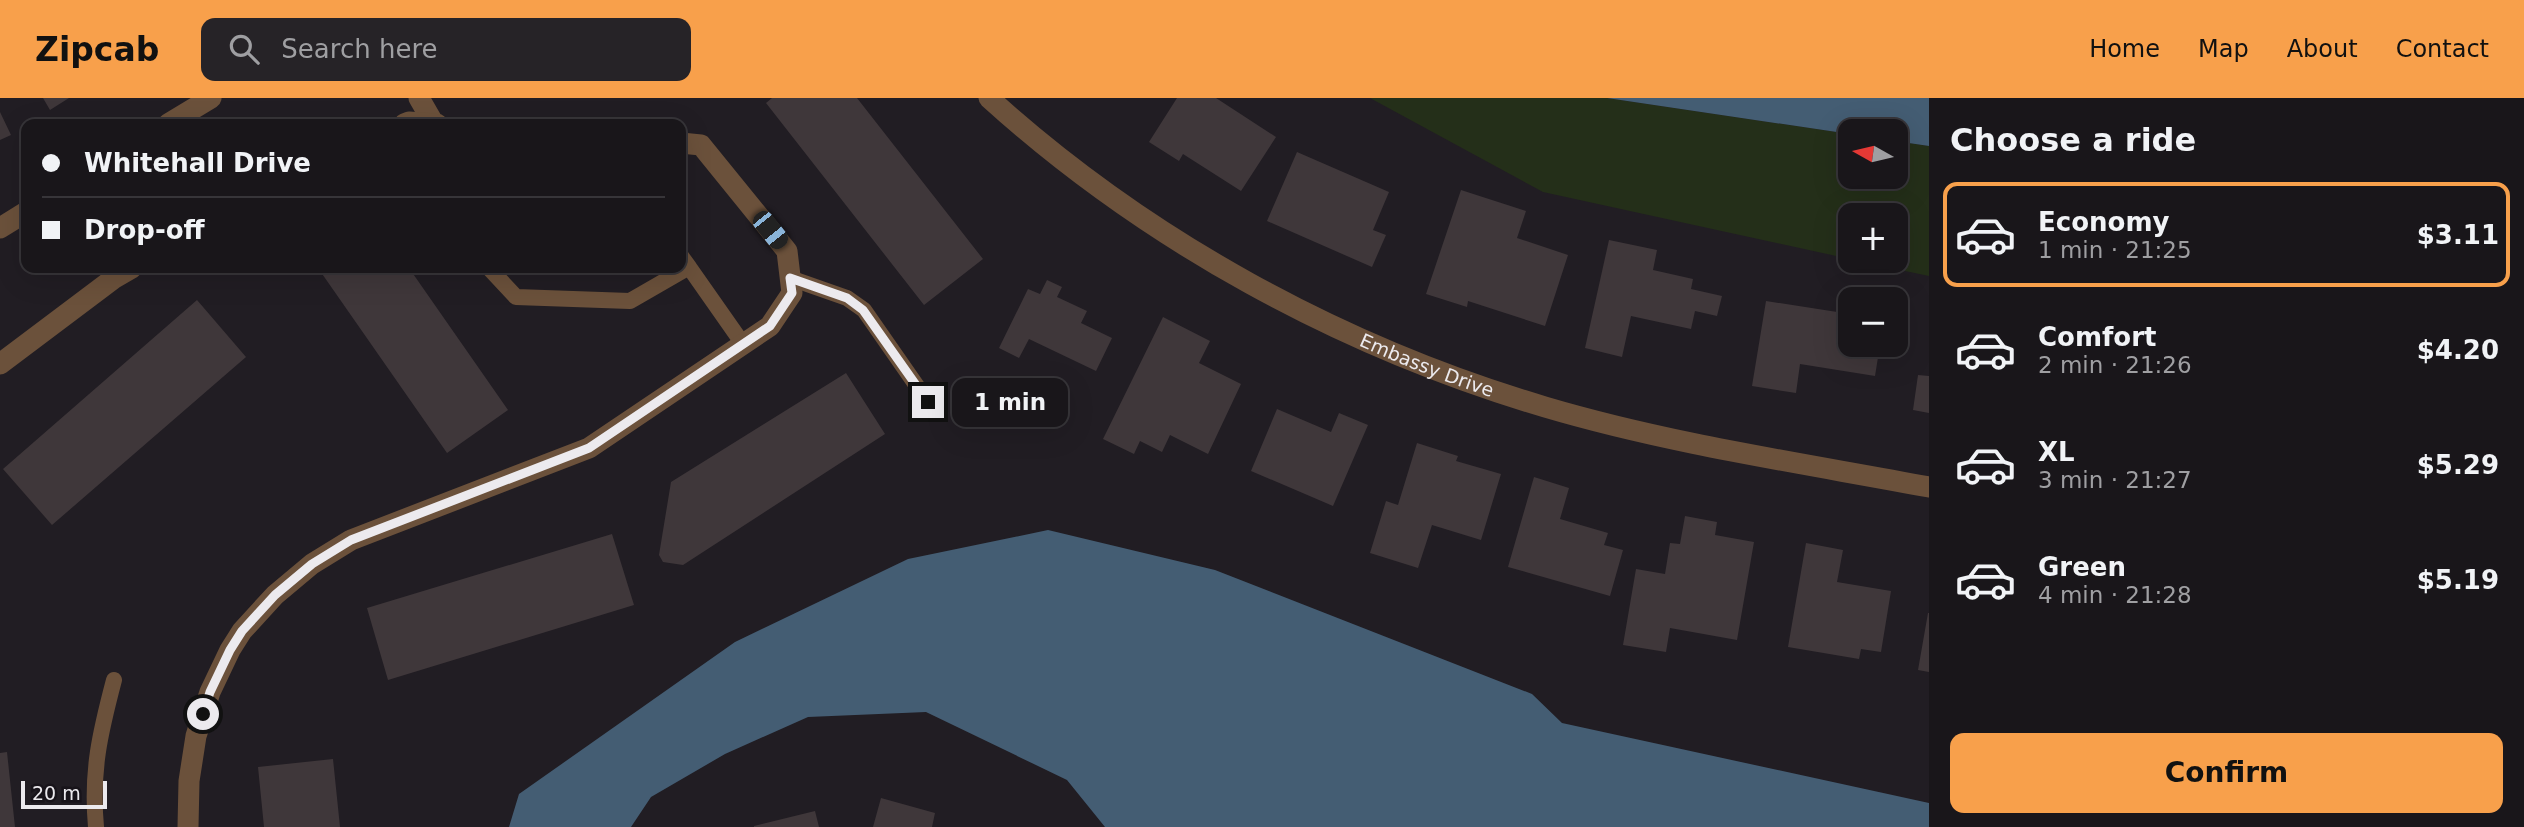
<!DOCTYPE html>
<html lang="en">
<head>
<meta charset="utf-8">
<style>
  :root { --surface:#19161a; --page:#262327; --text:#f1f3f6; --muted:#9f9fa2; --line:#373539; --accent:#f8a04b }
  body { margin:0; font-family:"DejaVu Sans",sans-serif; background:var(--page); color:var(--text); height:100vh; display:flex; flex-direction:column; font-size:26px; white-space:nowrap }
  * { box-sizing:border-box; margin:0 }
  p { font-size:23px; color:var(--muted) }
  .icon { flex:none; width:38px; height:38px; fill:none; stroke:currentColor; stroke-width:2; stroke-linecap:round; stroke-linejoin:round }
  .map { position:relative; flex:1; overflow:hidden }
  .details { display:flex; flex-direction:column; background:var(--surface); width:595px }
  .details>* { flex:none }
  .hud { position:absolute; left:21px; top:21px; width:665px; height:154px; border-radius:14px; box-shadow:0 7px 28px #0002,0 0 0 2px var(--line); display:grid; align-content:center; height:154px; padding:0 21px; background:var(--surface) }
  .needle { width:46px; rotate:278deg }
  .fabs { position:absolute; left:1838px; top:21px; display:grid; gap:14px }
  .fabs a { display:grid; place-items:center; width:70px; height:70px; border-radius:14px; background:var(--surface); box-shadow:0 7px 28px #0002,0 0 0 2px var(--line); font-size:35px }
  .scale { position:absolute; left:21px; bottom:18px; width:86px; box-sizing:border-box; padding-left:7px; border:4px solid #eceaee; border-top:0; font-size:19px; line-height:24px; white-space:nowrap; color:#eceaee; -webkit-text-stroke:5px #18141a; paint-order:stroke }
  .end { position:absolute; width:32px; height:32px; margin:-16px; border:9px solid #eceaee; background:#111; box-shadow:0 0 0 4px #111 }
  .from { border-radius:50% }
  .bubble { position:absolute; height:49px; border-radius:14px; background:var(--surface); box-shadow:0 7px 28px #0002,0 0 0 2px var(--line); font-size:23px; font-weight:800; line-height:49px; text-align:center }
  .car { position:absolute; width:21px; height:42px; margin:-21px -10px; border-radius:9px; box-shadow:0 0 5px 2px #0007; background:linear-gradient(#222 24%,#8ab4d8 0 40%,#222 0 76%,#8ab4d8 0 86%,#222 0) }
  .hud b { display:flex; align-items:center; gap:24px; height:66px; font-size:26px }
  .hud b+b { border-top:2px solid var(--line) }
  .hud i { width:18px; height:18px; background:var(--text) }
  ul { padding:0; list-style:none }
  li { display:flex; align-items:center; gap:21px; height:105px; margin:0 14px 10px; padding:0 7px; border:4px solid transparent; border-radius:14px }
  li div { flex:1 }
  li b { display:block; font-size:26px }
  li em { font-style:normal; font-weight:800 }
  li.active { border-color:var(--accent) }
  li>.icon { width:63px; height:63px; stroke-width:1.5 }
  h2 { padding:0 21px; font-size:32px; line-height:84px }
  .cta { display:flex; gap:14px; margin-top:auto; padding:14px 21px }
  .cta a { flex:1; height:80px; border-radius:14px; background:var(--accent); color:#111; font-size:28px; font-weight:800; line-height:80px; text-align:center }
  header { display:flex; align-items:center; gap:42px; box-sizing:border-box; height:98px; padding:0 35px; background:var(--accent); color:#111 }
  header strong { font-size:33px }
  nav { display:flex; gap:38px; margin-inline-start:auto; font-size:24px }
  .search { width:490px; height:63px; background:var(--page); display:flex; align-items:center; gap:18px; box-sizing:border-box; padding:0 24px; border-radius:14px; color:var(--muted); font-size:26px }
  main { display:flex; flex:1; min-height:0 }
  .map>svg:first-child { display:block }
  .green { fill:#242f19 }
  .water { fill:#445d73 }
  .building { fill:#3f373a }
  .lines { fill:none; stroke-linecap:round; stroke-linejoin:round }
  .lane { stroke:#6b513b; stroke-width:16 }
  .street { stroke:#6b513b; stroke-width:21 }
  .route { stroke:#eceaee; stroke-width:9 }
  .labels { text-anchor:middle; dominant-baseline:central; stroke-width:7; stroke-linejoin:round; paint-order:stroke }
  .street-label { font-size:19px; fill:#eceaee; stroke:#18141a }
</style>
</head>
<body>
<header>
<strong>Zipcab</strong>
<div class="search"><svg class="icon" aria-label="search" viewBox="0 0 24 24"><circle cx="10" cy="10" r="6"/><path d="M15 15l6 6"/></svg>Search here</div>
<nav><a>Home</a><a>Map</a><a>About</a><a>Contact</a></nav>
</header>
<main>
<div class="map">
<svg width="1929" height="729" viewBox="0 0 1929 729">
  <rect width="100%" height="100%" fill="#211d23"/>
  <path class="green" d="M1370 0H1607L1850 36V79H1895V43L1929 48V178L1857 163H1895V117H1850V161L1543 94Z"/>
  <path class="water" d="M1607 0H1929V48L1895 43V33H1850V36Z
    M1048 432 1215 472 1532 596 1562 625 1929 705V729H1105L1067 682 926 614 808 619 725 656 651 699 631 729H509L519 696 735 544 908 461Z"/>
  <path class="building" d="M43 0H69L50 12Z
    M772 0H857L983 161 924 207 766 5Z
    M1177 0H1216L1276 39 1241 93 1183 56 1179 63 1149 44Z
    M0 14 11 37 0 42Z
    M1297 54 1389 94 1373 132 1386 137 1372 169 1267 123Z
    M1461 92 1526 113 1517 140 1568 157 1545 228 1468 203 1467 209 1426 196Z
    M1609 142 1657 152 1653 172 1693 181 1691 191 1722 198 1717 218 1695 213 1691 231 1631 218 1622 259 1585 250Z
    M318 170H409L508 312 447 355Z
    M1047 182 1062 189 1057 199 1087 213 1081 225 1112 240 1096 273 1029 241 1019 260 999 250 1028 191 1040 196Z
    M197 202 246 259 52 427 3 371Z
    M1766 203 1850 216V247H1880L1875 278 1800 266 1796 295 1752 288Z
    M1163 219 1210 243 1199 265 1241 286 1208 356 1170 337 1162 354 1140 343 1134 356 1103 341Z
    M846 275 885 336 683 467 663 464 659 457 671 384Z
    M1918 277 1929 278V315L1913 312Z
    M1277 311 1331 334 1339 315 1368 327 1333 408 1251 373Z
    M1417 345 1458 358 1456 363 1501 376 1481 442 1432 427 1418 470 1370 455 1386 403 1398 407Z
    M1534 379 1569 390 1560 421 1608 435 1604 447 1623 452 1610 498 1508 469Z
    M1685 418 1717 424 1715 437 1754 444 1737 542 1670 530 1666 554 1623 547 1636 471 1665 476 1670 445 1680 446Z
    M612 436 634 507 388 582 367 510Z
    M1806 445 1843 452 1837 484 1891 493 1881 554 1861 551 1859 561 1788 549Z
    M1928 515H1929V574L1918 572Z
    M7 654 15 729H0V655Z
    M333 661 340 729H264L258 669Z
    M881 700 935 715 932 729H873Z
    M815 713 819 729H754V728Z"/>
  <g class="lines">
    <path class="lane" d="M689 169 743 246
      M489 170 516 199 630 203 689 169 681 158
      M790 180 847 200 864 212 928 304
      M96 729C91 673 100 635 114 582"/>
    <g class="street">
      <path d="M419 0 434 26H437"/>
      <path id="s1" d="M989 0C1147 143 1342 249 1545 309 1670 346 1801 365 1929 389"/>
      <path d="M168 26 211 0"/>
      <path d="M404 26 409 24 434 26"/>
      <path d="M0 130 26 114"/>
      <path d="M0 266 113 181 132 170"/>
      <path d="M188 729 189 683 196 638 210 594 230 552 242 533 275 497 312 466 351 442 589 350 770 228 792 195 787 153 701 47 681 45"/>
    </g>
  </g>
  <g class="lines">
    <path class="route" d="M203 616 210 594 230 552 242 533 275 497 312 466 351 442 589 350 770 228 792 195 790 180 847 200 863 212 928 304"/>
  </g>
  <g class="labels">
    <g class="street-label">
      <text stroke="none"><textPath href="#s1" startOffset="516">Embassy Drive</textPath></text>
    </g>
  </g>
</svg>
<div class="fabs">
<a><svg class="needle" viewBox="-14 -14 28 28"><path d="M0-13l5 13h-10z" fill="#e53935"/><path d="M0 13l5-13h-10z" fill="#9f9fa2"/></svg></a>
<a>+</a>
<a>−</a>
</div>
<div class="scale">20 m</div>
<i class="end from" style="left:203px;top:616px"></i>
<i class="end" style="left:928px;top:304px"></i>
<div class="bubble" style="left:952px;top:280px;width:116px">1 min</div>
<i class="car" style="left:770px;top:132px;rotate:141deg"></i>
<div class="hud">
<b><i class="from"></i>Whitehall Drive</b>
<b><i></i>Drop-off</b>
</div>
</div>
<section class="details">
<h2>Choose a ride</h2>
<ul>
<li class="active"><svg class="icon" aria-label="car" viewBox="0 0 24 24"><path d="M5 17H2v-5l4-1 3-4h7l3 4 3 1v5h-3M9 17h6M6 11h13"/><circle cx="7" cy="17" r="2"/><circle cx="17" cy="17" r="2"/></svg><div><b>Economy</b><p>1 min · 21:25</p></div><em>$3.11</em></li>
<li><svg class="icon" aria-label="car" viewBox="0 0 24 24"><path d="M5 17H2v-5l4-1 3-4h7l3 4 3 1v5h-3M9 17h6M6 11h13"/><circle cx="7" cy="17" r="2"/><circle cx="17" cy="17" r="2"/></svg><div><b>Comfort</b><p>2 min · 21:26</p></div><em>$4.20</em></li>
<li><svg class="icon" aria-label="car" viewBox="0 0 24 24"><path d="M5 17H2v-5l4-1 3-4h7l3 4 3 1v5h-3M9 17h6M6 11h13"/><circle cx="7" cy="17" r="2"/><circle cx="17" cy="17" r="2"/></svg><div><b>XL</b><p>3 min · 21:27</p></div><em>$5.29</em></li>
<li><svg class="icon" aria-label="car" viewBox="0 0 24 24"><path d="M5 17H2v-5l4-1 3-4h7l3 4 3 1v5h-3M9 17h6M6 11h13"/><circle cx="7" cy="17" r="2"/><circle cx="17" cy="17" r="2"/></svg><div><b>Green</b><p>4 min · 21:28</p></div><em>$5.19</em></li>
</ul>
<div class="cta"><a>Confirm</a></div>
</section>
</main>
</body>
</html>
